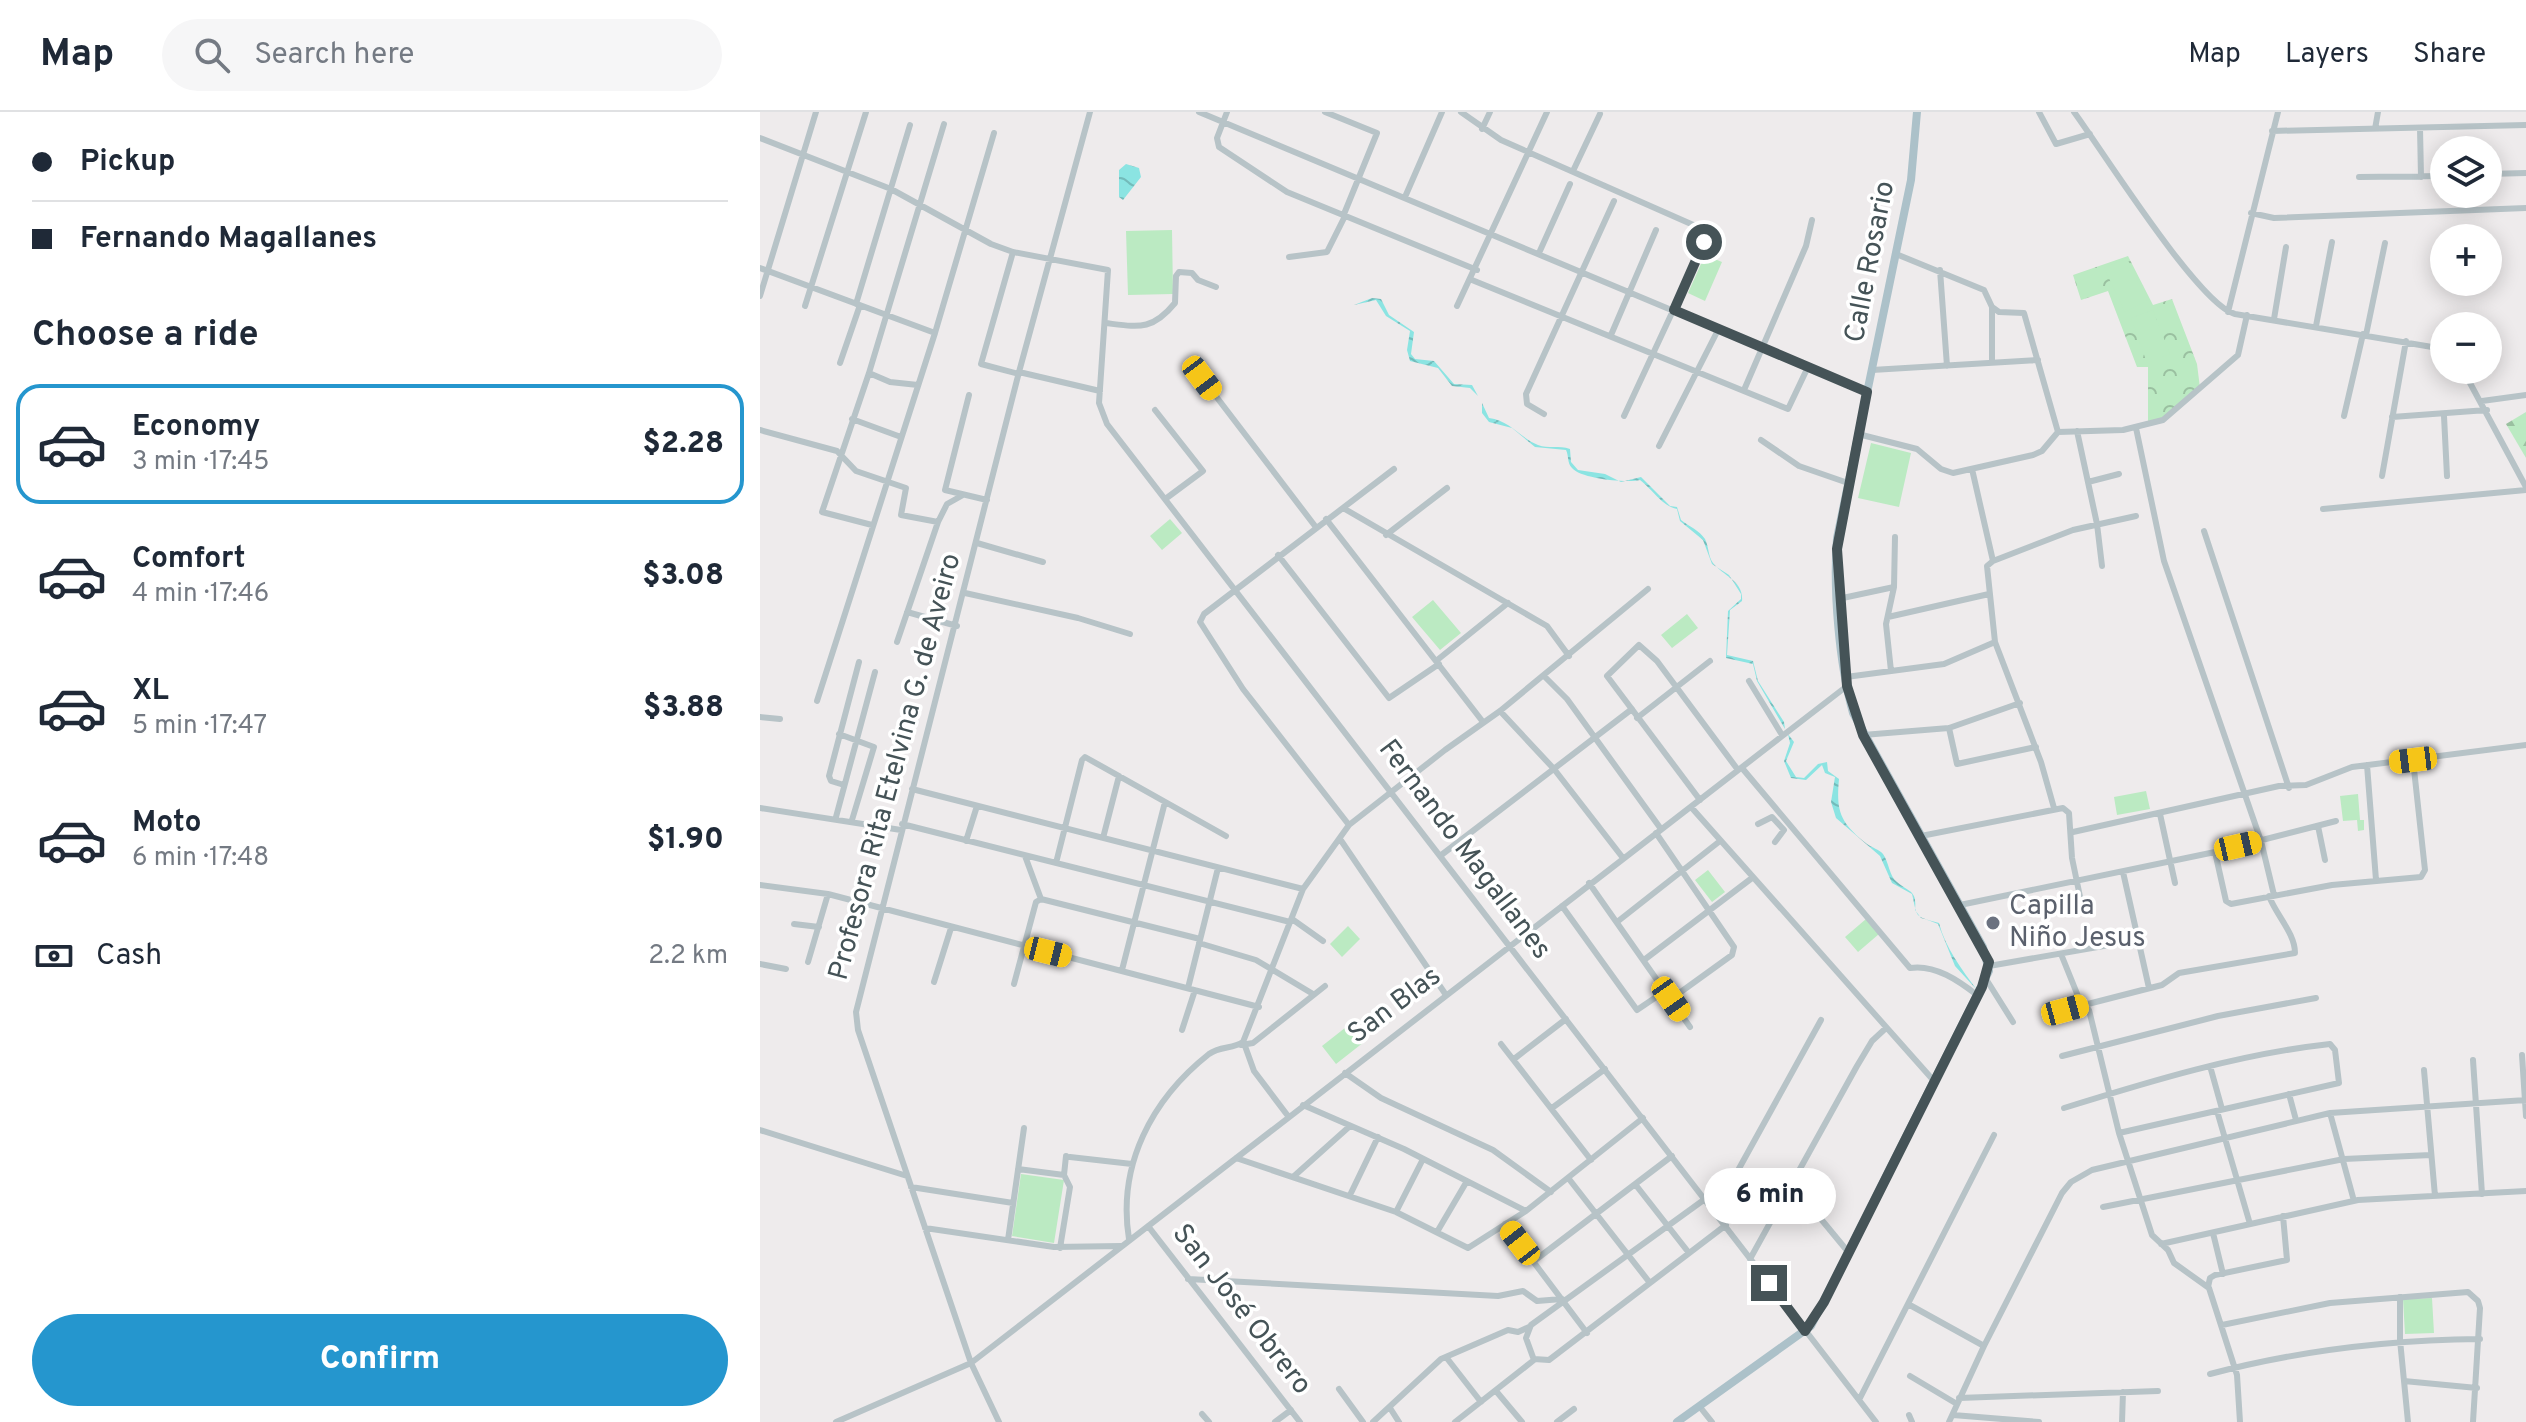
<!DOCTYPE html>
<html lang="en">
<head>
<meta charset="utf-8">
<style>
  :root { --surface:#fff; --page:#f6f6f7; --text:#1f2937; --muted:#747a83; --line:#e0e1e3; --accent:#2596ce }
  body { margin:0; font-family:Overpass,sans-serif; background:var(--page); color:var(--text); height:100vh; display:flex; flex-direction:column; font-size:30px; white-space:nowrap }
  * { box-sizing:border-box; margin:0 }
  p { font-size:26px; color:var(--muted) }
  .icon { flex:none; width:44px; height:44px; fill:none; stroke:currentColor; stroke-width:2; stroke-linecap:round; stroke-linejoin:round }
  .map { position:relative; flex:1; overflow:hidden }
  .side { display:flex; flex-direction:column; background:var(--surface); width:760px }
  .side>* { flex:none }
  .guide { display:grid; align-content:center; height:176px; padding:0 32px; background:var(--surface) }
  .buttons { position:absolute; left:1670px; top:24px; display:grid; gap:16px }
  .buttons a { display:grid; place-items:center; width:72px; height:72px; border-radius:50%; background:var(--surface); box-shadow:0 4px 20px #0003; font-size:40px }
  .end { position:absolute; width:36px; height:36px; margin:-18px; border:10px solid #455357; background:#fff; box-shadow:0 0 0 4px #fff }
  .from { border-radius:50% }
  .bubble { position:absolute; height:56px; border-radius:28px; background:var(--surface); box-shadow:0 4px 20px #0003; font-size:26px; font-weight:800; line-height:56px; text-align:center }
  .car { position:absolute; width:24px; height:48px; margin:-24px -12px; border-radius:10px; box-shadow:0 0 6px 2px #0007; background:linear-gradient(#f5c518 24%,#345 0 40%,#f5c518 0 76%,#345 0 86%,#f5c518 0) }
  .guide b { display:flex; align-items:center; gap:28px; height:76px; font-size:30px }
  .guide b+b { border-top:2px solid var(--line) }
  .guide i { width:20px; height:20px; background:var(--text) }
  ul { padding:0; list-style:none }
  li { display:flex; align-items:center; gap:24px; height:120px; margin:0 16px 12px; padding:0 16px; border:4px solid transparent; border-radius:24px }
  li div { flex:1 }
  li b { display:block; font-size:30px }
  li em { font-style:normal; font-weight:800 }
  li.active { border-color:var(--accent) }
  li>.icon { width:72px; height:72px; stroke-width:1.5 }
  h2 { padding:0 32px; font-size:36px; line-height:96px }
  .pay { display:flex; align-items:center; gap:20px; height:88px; padding:0 32px; font-size:30px }
  .pay p { margin-inline-start:auto }
  .action { display:flex; gap:16px; margin-top:auto; padding:16px 32px }
  .action a { flex:1; height:92px; border-radius:48px; background:var(--accent); color:#fff; font-size:32px; font-weight:800; line-height:92px; text-align:center }
  header { display:flex; align-items:center; gap:48px; box-sizing:border-box; height:112px; padding:0 40px; background:var(--surface); border-bottom:2px solid var(--line) }
  header strong { font-size:38px }
  nav { display:flex; gap:44px; margin-inline-start:auto; font-size:28px }
  .search { width:560px; height:72px; background:var(--page); display:flex; align-items:center; gap:20px; box-sizing:border-box; padding:0 28px; border-radius:44px; color:var(--muted); font-size:30px }
  main { display:flex; flex:1; min-height:0 }
  .map>svg:first-child { display:block }
  .forest { fill:url(#forest-firs) }
  .park { fill:url(#park-crowns) }
  .pitch { fill:#bbeac2 }
  .water { fill:url(#water-waves) }
  .lines { fill:none; stroke-linecap:round; stroke-linejoin:round }
  .minor { stroke:#b7c3c7; stroke-width:6 }
  .major { stroke:#acc1c9; stroke-width:8 }
  .route { stroke:#455357; stroke-width:10 }
  .worship-dot { fill:#6b7280; stroke:#fff; stroke-width:3 }
  .labels { text-anchor:middle; dominant-baseline:central; stroke-width:7; stroke-linejoin:round; paint-order:stroke }
  .street-label { font-size:28px; fill:#455357; stroke:#fff }
  .worship-label { font-size:28px; fill:#5b616d; stroke:#fff; text-anchor:start }
</style>
</head>
<body>
<header>
<strong>Map</strong>
<div class="search"><svg class="icon" aria-label="search" viewBox="0 0 24 24"><circle cx="10" cy="10" r="6"/><path d="M15 15l6 6"/></svg>Search here</div>
<nav><a>Map</a><a>Layers</a><a>Share</a></nav>
</header>
<main>
<section class="side">
<div class="guide">
<b><i class="from"></i>Pickup</b>
<b><i></i>Fernando Magallanes</b>
</div>
<h2>Choose a ride</h2>
<ul>
<li class="active"><svg class="icon" aria-label="car" viewBox="0 0 24 24"><path d="M5 17H2v-5l4-1 3-4h7l3 4 3 1v5h-3M9 17h6M6 11h13"/><circle cx="7" cy="17" r="2"/><circle cx="17" cy="17" r="2"/></svg><div><b>Economy</b><p>3 min · 17:45</p></div><em>$2.28</em></li>
<li><svg class="icon" aria-label="car" viewBox="0 0 24 24"><path d="M5 17H2v-5l4-1 3-4h7l3 4 3 1v5h-3M9 17h6M6 11h13"/><circle cx="7" cy="17" r="2"/><circle cx="17" cy="17" r="2"/></svg><div><b>Comfort</b><p>4 min · 17:46</p></div><em>$3.08</em></li>
<li><svg class="icon" aria-label="car" viewBox="0 0 24 24"><path d="M5 17H2v-5l4-1 3-4h7l3 4 3 1v5h-3M9 17h6M6 11h13"/><circle cx="7" cy="17" r="2"/><circle cx="17" cy="17" r="2"/></svg><div><b>XL</b><p>5 min · 17:47</p></div><em>$3.88</em></li>
<li><svg class="icon" aria-label="car" viewBox="0 0 24 24"><path d="M5 17H2v-5l4-1 3-4h7l3 4 3 1v5h-3M9 17h6M6 11h13"/><circle cx="7" cy="17" r="2"/><circle cx="17" cy="17" r="2"/></svg><div><b>Moto</b><p>6 min · 17:48</p></div><em>$1.90</em></li>
</ul>
<div class="pay"><svg class="icon" aria-label="cash" viewBox="0 0 24 24"><path d="M3 7h18v10H3z"/><circle cx="12" cy="12" r="2"/></svg>Cash<p>2.2 km</p></div>
<div class="action"><a>Confirm</a></div>
</section>
<div class="map">
<svg width="1766" height="1310" viewBox="0 0 1766 1310">
  <defs>
    <pattern id="forest-firs" width="22" height="20" patternUnits="userSpaceOnUse" patternTransform="scale(2)"><rect width="22" height="20" fill="#bbeac2"/><path d="M5 1l3.5 6h-7zM16 11l3.5 6h-7z" fill="#9ac0a0"/></pattern>
    <pattern id="park-crowns" width="20" height="18" patternUnits="userSpaceOnUse" patternTransform="scale(2)"><rect width="20" height="18" fill="#bbeac2"/><path d="M2 6a3 3 0 1 1 6 0M12 15a3 3 0 1 1 6 0" fill="none" stroke="#9ac0a0"/></pattern>
    <pattern id="water-waves" width="16" height="10" patternUnits="userSpaceOnUse" patternTransform="scale(2)"><rect width="16" height="10" fill="#8be4e2"/><path d="M0 5q4-4 8 0t8 0" fill="none" stroke="#73bbba"/></pattern>
  </defs>
  <rect width="100%" height="100%" fill="#eeebec"/>
  <path class="forest" d="M1766 300V346L1746 312Z"/>
  <path class="park" d="M1368 144 1393 193 1412 187 1437 252 1440 276 1403 306 1388 310V255H1377L1348 179 1321 188 1313 163Z"/>
  <path class="pitch" d="M412 118 413 182 368 183 366 119Z
    M945 143 962 150 945 189 928 181Z
    M1367 146 1387 189 1365 200 1344 156Z
    M1393 198 1410 242 1387 251 1371 206Z
    M1111 331 1151 341 1139 395 1098 386Z
    M410 407 422 421 402 438 390 424Z
    M673 488 701 521 680 538 652 505Z
    M927 502 938 516 912 536 901 523Z
    M1386 679 1390 697 1357 703 1354 685Z
    M1598 682 1600 708H1604V718L1598 719 1597 708 1583 709 1580 684Z
    M948 758 965 780 952 790 935 768Z
    M1106 807 1119 822 1098 840 1085 825Z
    M588 814 600 827 582 845 570 832Z
    M590 912 604 930 576 952 562 934Z
    M261 1062 304 1068 294 1131 252 1124Z
    M1672 1186 1674 1221 1645 1222 1643 1187Z"/>
  <path class="water" d="M366 52 379 56 381 65 363 88 359 85V58Z
    M612 186 621 187 629 203 654 220 651 242 655 247 674 249 694 272 712 273 718 284 710 276 692 274 678 256 650 249 647 238 650 219 626 204 616 188 594 193Z
    M722 291 729 306C749 308 759 325 778 333 788 337 799 333 810 337L811 350 818 358 845 362 861 370 881 365 910 394 917 395 921 408C930 415 939 418 945 427 949 435 948 444 953 451 963 464 984 469 982 489L970 498 967 543 993 549 998 569 1024 610 1025 617 997 569 993 552 966 546 968 499 981 487V482L969 463 952 452 943 428 920 409 917 397C902 394 892 377 880 368 867 371 821 367 812 356 807 351 809 344 806 338L775 335 752 316 729 310 722 301Z
    M1028 622 1034 630 1026 649 1036 665 1044 666 1058 652 1067 650 1068 659 1079 667C1076 700 1080 710 1107 732 1112 736 1119 737 1123 742 1129 750 1129 764 1137 770 1150 781 1157 778 1155 798L1161 806 1179 811C1185 835 1202 858 1217 878L1195 854 1178 812C1153 802 1158 807 1152 782L1132 771 1120 744 1076 706 1071 690 1075 665 1065 661 1062 653 1046 668 1031 666 1024 649 1030 631Z"/>
  <g class="lines">
    <path class="minor" d="M439 0 1107 280
      M467 0 457 26 459 35 527 80 717 158
      M565 0 617 21 584 102
      M701 0 741 28 947 119 937 147 864 304
      M1279 0 1296 32 1330 22
      M1314 0C1342 38 1439 193 1475 202L1684 237
      M1660 16 1661 65
      M722 17 730 0
      M1615 17 1618 0
      M1512 19 1766 13
      M0 26 131 77 231 132 253 140 348 158 339 291 347 312 1116 1310
      M813 59 840 2
      M1728 62 1766 61
      M1599 65 1684 64
      M645 85 682 0
      M1491 101 1514 106 1766 96
      M253 140 221 252 259 262
      M779 141 810 72
      M1136 142 1224 178 1232 195V250
      M529 145 567 140 585 104
      M0 156 175 221
      M1180 158 1187 254
      M712 168 1028 297 1047 257
      M0 184 56 0
      M96 192 150 13
      M45 194 106 0
      M697 194 787 0
      M1232 195 1239 200 1264 201 1298 320
      M1468 200 1518 0
      M1514 207 1526 135
      M345 211C379 215 392 219 415 191L416 164 419 160 432 161 438 168 456 175
      M1556 214 1572 130
      M851 223 896 118
      M1606 223 1625 131
      M80 251 100 193
      M1112 258 1278 248
      M1703 258 1766 375
      M259 260 340 279
      M109 261 130 270 158 273
      M442 266 555 414
      M984 278 1046 134 1052 108
      M209 283 185 378 227 388
      M1722 289 1766 283
      M395 298 443 359 408 385
      M784 302 767 292 766 282 854 89
      M1584 304 1603 222
      M1684 304 1687 364
      M1632 305 1727 298
      M92 307 141 325
      M1376 316 1404 449 1501 729 1514 783
      M0 318 77 339 96 359 146 376 141 403 178 410
      M1317 319 1337 412 1342 454
      M1098 322 1157 337 1181 357 1193 361 1273 343 1282 339 1298 320 1363 318 1403 308 1478 243 1487 203
      M1001 328 1039 354 1088 371
      M899 334 958 218
      M1212 357 1233 449
      M1622 364 1646 229
      M1328 370 1359 362
      M583 396 787 514 809 544
      M1563 397 1766 378
      M566 407 723 610
      M112 413 62 400 109 261 184 12
      M1444 419 1529 676
      M626 423 687 376
      M217 431 283 450
      M518 443 629 586 679 552
      M205 481 318 506 370 522
      M1078 487 1134 475
      M147 500 197 514
      M1128 505 1229 482
      M137 530 178 410 187 392 203 383
      M676 549 748 491
      M1131 559 1126 512 1134 475 1135 425
      M784 564 807 587 901 717
      M1086 565 1184 552 1235 530
      M989 569 1022 623
      M57 589 175 221 234 21
      M740 599 794 657 863 746
      M0 605 20 607
      M877 606 950 549
      M1189 616 1197 652 1276 635
      M79 622 114 635 92 708
      M1103 623 1189 616 1260 591
      M1607 653 1616 768
      M982 656 1150 856C1175 852 1199 869 1217 883
      M84 673 71 669 69 664 99 550
      M152 677 543 777
      M940 688 847 564 879 533 897 549 978 658
      M931 695 1174 969
      M0 696 141 718
      M1294 696 1281 650 1235 530 1227 454 1233 449 1313 418 1376 404
      M1400 702 1415 771
      M76 705 115 560
      M142 712 530 810
      M998 712 1012 705 1024 718 1015 730
      M589 713 483 577 440 510 444 502 634 357
      M1558 714 1565 748
      M1313 720 1519 674 1546 673 1592 655 1766 633
      M896 721 974 835 972 843 911 887
      M1161 724 1303 696 1309 701 1312 746 1323 799
      M343 726 359 664
      M580 727 686 883
      M206 729 217 694
      M1455 740 1466 789 1471 792 1572 773 1661 765 1665 758 1653 648
      M680 744 872 597
      M296 751 322 648 325 645 466 724
      M1363 760 1389 876
      M829 771 930 915
      M0 773 68 782 499 895
      M281 787 440 827
      M1200 793 1455 740 1576 709
      M802 794 877 898 905 879
      M532 807 563 829
      M857 810 960 729
      M34 812 59 815
      M439 831 496 848 553 882
      M1301 842 1320 889 1329 898 1359 1021 1392 1123 1408 1138 1414 1151 1449 1176 1477 1263 1480 1310
      M884 848 992 766
      M48 850 68 782
      M0 852 26 857
      M1229 854 1378 828
      M362 858 405 690
      M1226 867 1253 910
      M174 870 191 816
      M254 872 276 790 281 787 265 744
      M428 876 458 756
      M1285 903 1402 873 1419 861 1535 841C1535 821 1516 803 1509 784
      M422 918 435 878
      M741 932 831 1048
      M481 933 493 931 565 874
      M485 934 494 959 528 1004
      M1762 943 1766 1004
      M1302 944 1458 904 1556 886
      M754 947 806 907
      M1713 948 1722 1082
      M1450 954 1462 997
      M1664 958 1675 1084
      M585 961 621 986 733 1038 791 1080
      M1529 982 1536 1008
      M543 993 644 1037 766 1099
      M792 996 845 957
      M1304 996C1391 969 1479 942 1570 932L1575 938 1579 971 1359 1021
      M1457 999 1490 1112
      M1570 1001 1594 1089
      M0 1018 147 1064
      M310 1045 372 1052
      M476 1046 636 1100 708 1136 766 1099 883 1006
      M258 1057 304 1063
      M533 1065 590 1014
      M809 1067 890 1171
      M875 1072 929 1141
      M151 1075 253 1091
      M590 1083 618 1025
      M1343 1095 1584 1047 1671 1043
      M636 1100 663 1047
      M955 1100 1061 908
      M1056 1101 1089 1141
      M745 1112 827 1221
      M388 1114 540 1310
      M165 1116 294 1135 361 1134
      M677 1120 707 1069
      M1453 1121 1463 1162
      M369 1127C357 1053 392 987 449 942 460 934 473 937 483 930L543 777 589 713 685 638 740 599 888 477
      M248 1128 264 1016
      M1401 1132 1598 1088 1766 1079
      M300 1136 310 1075 304 1063 306 1044
      M990 1147 1097 954 1112 929 1126 916
      M774 1149 912 1044
      M428 1167 738 1184 763 1179 777 1189 802 1187
      M1448 1175 1450 1166 1455 1163 1527 1148 1523 1104
      M1640 1185V1228L1648 1310
      M1148 1192 1224 1234
      M1462 1213 1570 1191 1708 1180 1718 1189 1720 1196 1713 1310
      M686 1245 721 1290
      M774 1247 789 1248 966 1113
      M1450 1262C1540 1238 1628 1228 1720 1227
      M1150 1264 1197 1292
      M1644 1269 1717 1276
      M579 1277 603 1310
      M736 1279 762 1310
      M1199 1286 1398 1279
      M1099 1288 1234 1023
      M940 1295 952 1310
      M630 1296 639 1310
      M442 1302 449 1310
      M1149 1303 1152 1310
      M1193 1303 1279 1310
      M76 1310 211 1251 1087 574
      M239 1310 211 1251 98 918 96 900 259 260 330 0
      M515 1310 531 1298
      M613 1310 681 1247 748 1218 758 1220 769 1215
      M695 1310 774 1248 766 1226 771 1213 945 1087
      M797 1310 814 1297
      M1189 1310 1224 1234 1302 1081 1311 1070 1332 1058 1570 1001 1766 988
      M1362 1310 1363 1280"/>
    <path class="major" d="M917 1310 1051 1214 1229 859 1223 835 1093 601C1079 551 1073 478 1077 426L1151 68 1157 0"/>
  </g>
  <g class="lines">
    <path class="route" d="M944 130 914 198 1107 280 1077 437 1087 574 1103 623 1229 850 1222 875 1064 1190 1045 1219 1009 1171"/>
  </g>
  <circle class="worship-dot" cx="1233" cy="811" r="8"/>
  <g class="labels">
    <g class="street-label">
      <text transform="translate(1111 150) rotate(-79)">Calle Rosario</text>
      <text transform="translate(136 655) rotate(-75)">Profesora Rita Etelvina G. de Aveiro</text>
      <text transform="translate(704 738) rotate(53)">Fernando Magallanes</text>
      <text transform="translate(635 894) rotate(-37)">San Blas</text>
      <text transform="translate(481 1198) rotate(52)">San José Obrero</text>
    </g>
    <g class="worship-label">
      <text x="1249" y="795">Capilla<tspan x="1249" dy="32">Niño Jesus</tspan></text>
    </g>
  </g>
</svg>
<div class="buttons">
<a><svg class="icon" aria-label="layers" viewBox="0 0 24 24"><path d="M12 4l9 5-9 5-9-5zM3 14l9 5 9-5"/></svg></a>
<a>+</a>
<a>−</a>
</div>
<i class="end from" style="left:944px;top:130px"></i>
<i class="end" style="left:1009px;top:1171px"></i>
<div class="bubble" style="left:944px;top:1056px;width:132px">6 min</div>
<i class="car" style="left:442px;top:266px;rotate:143deg"></i>
<i class="car" style="left:1653px;top:648px;rotate:263deg"></i>
<i class="car" style="left:1478px;top:734px;rotate:77deg"></i>
<i class="car" style="left:288px;top:840px;rotate:104deg"></i>
<i class="car" style="left:911px;top:887px;rotate:145deg"></i>
<i class="car" style="left:1305px;top:898px;rotate:75deg"></i>
<i class="car" style="left:760px;top:1131px;rotate:322deg"></i>
</div>
</main>
</body>
</html>
